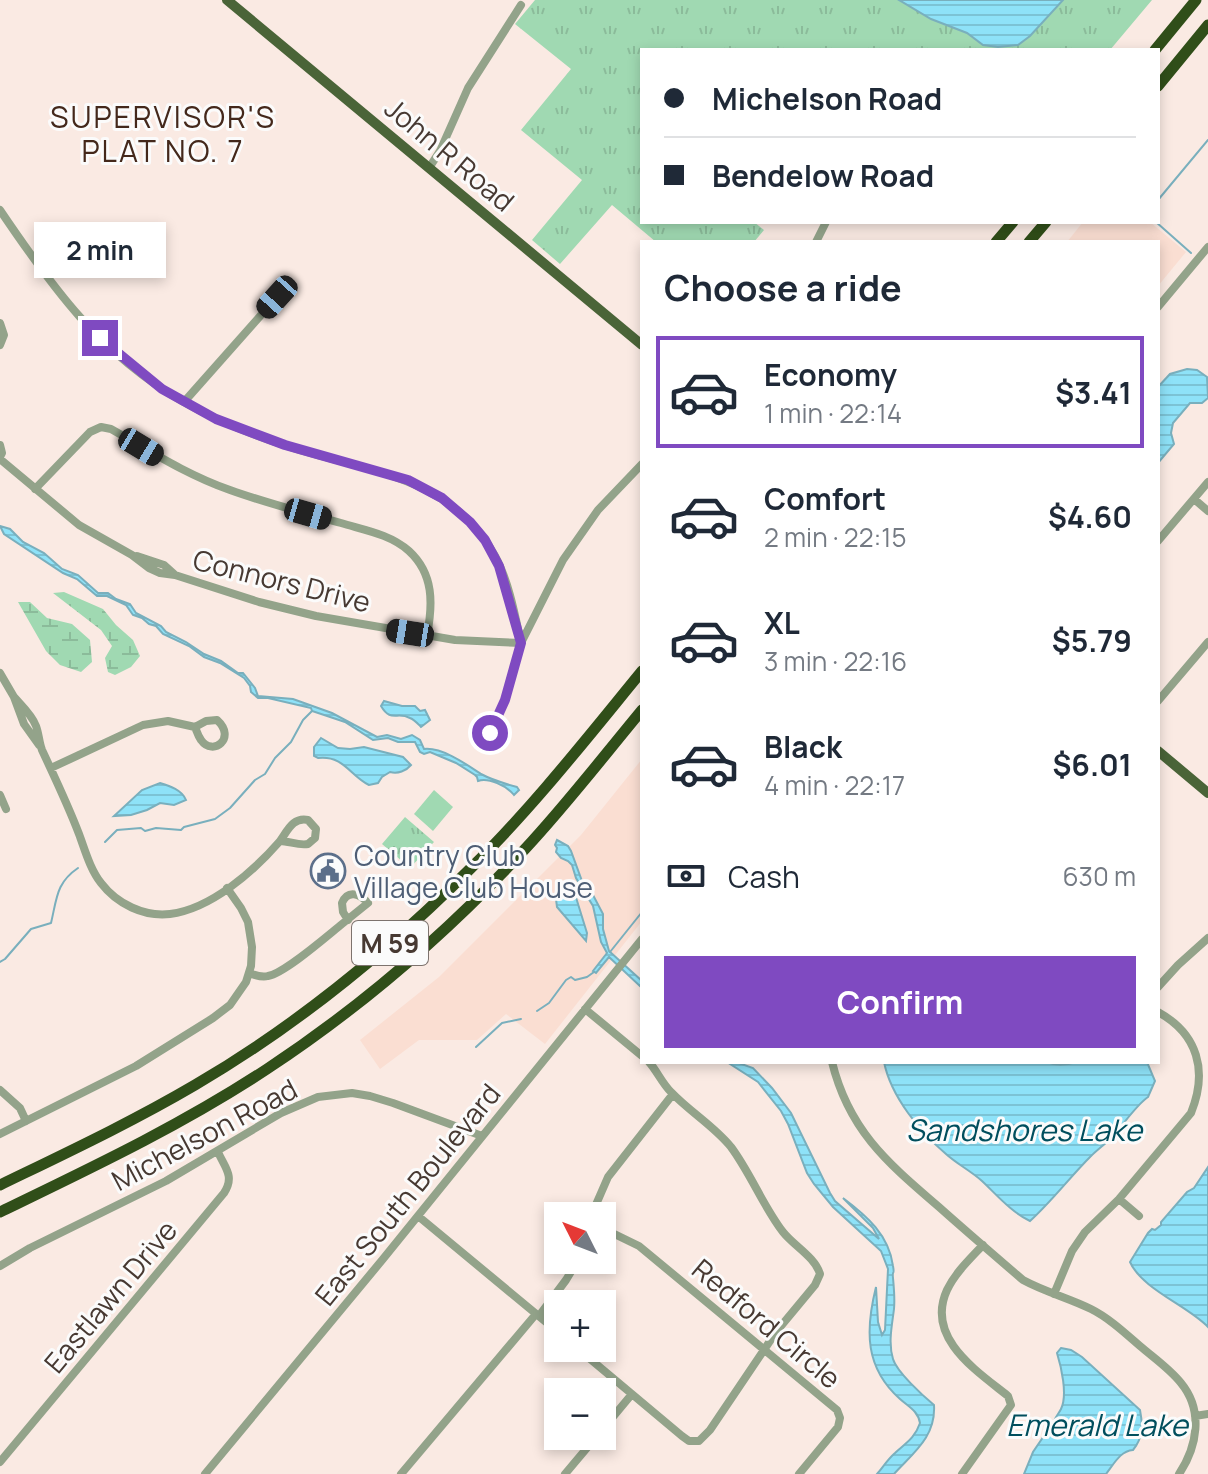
<!DOCTYPE html>
<html lang="en">
<head>
<meta charset="utf-8">
<style>
  :root { --surface:#fff; --page:#f6f6f7; --text:#1f2937; --muted:#747a83; --line:#e0e1e3; --accent:#7f4ac1 }
  body { margin:0; font-family:Manrope,sans-serif; background:var(--page); color:var(--text); height:100vh; display:flex; flex-direction:column; font-size:30px; white-space:nowrap }
  * { box-sizing:border-box; margin:0 }
  p { font-size:26px; color:var(--muted) }
  .icon { flex:none; width:44px; height:44px; fill:none; stroke:currentColor; stroke-width:2; stroke-linecap:round; stroke-linejoin:round }
  .map { position:relative; flex:1; overflow:hidden }
  .drawer { position:absolute; left:640px; top:240px; width:520px; height:824px; display:flex; flex-direction:column; background:var(--surface); border-radius:0px; box-shadow:0 4px 12px #0003 }
  .drawer>* { flex:none }
  .banner { position:absolute; left:640px; top:48px; width:520px; height:176px; border-radius:0px; box-shadow:0 4px 12px #0003; display:grid; align-content:center; height:176px; padding:0 24px; background:var(--surface) }
  .needle { width:52px; rotate:312deg }
  .fabs { position:absolute; left:544px; top:1202px; display:grid; gap:16px }
  .fabs a { display:grid; place-items:center; width:72px; height:72px; border-radius:0px; background:var(--surface); box-shadow:0 4px 12px #0003; font-size:40px }
  .end { position:absolute; width:36px; height:36px; margin:-18px; border:10px solid #7f4ac1; background:#fff; box-shadow:0 0 0 4px #fff }
  .from { border-radius:50% }
  .bubble { position:absolute; height:56px; border-radius:0px; background:var(--surface); box-shadow:0 4px 12px #0003; font-size:26px; font-weight:700; line-height:56px; text-align:center }
  .car { position:absolute; width:24px; height:48px; margin:-24px -12px; border-radius:10px; box-shadow:0 0 6px 2px #0007; background:linear-gradient(#222 24%,#8ab4d8 0 40%,#222 0 76%,#8ab4d8 0 86%,#222 0) }
  .banner b { display:flex; align-items:center; gap:28px; height:76px; font-size:30px }
  .banner b+b { border-top:2px solid var(--line) }
  .banner i { width:20px; height:20px; background:var(--text) }
  ul { padding:0; list-style:none }
  li { display:flex; align-items:center; gap:24px; height:112px; margin:0 16px 12px; padding:0 8px; border:4px solid transparent; border-radius:0px }
  li div { flex:1 }
  li b { display:block; font-size:30px }
  li em { font-style:normal; font-weight:700 }
  li.selected { border-color:var(--accent) }
  li>.icon { width:72px; height:72px; stroke-width:1.5 }
  h2 { padding:0 24px; font-size:36px; line-height:96px }
  .pay { display:flex; align-items:center; gap:20px; height:88px; padding:0 24px; font-size:30px }
  .pay p { margin-inline-start:auto }
  .cta { display:flex; gap:16px; margin-top:auto; padding:16px 24px }
  .cta a { flex:1; height:92px; border-radius:0px; background:var(--accent); color:#fff; font-size:32px; font-weight:700; line-height:92px; text-align:center }
  .map>svg:first-child { display:block }
  .built { fill:#faded2 }
  .wetland { fill:url(#wetland-marsh) }
  .park { fill:url(#park-tufts) }
  .garden { fill:#a0d9b2 }
  .water { fill:url(#water-rules); stroke:#79afbd; stroke-width:2 }
  .lines { fill:none; stroke-linecap:round; stroke-linejoin:round }
  .stream { stroke:#79afbd; stroke-width:2 }
  .minor { stroke:#93a38a; stroke-width:8 }
  .major { stroke:#4a6438; stroke-width:10 }
  .highway { stroke:#304e19; stroke-width:11 }
  .route { stroke:#7f4ac1; stroke-width:10 }
  .labels { text-anchor:middle; dominant-baseline:central; stroke-width:6; stroke-linejoin:round; paint-order:stroke }
  .shield { fill:#fbfbfb; stroke:#7d736e; stroke-width:2 }
  .shield-label { font-size:26px; font-weight:bold; fill:#473932 }
  .street-label { font-size:28px; fill:#473932; stroke:#fbfbfb }
  .service-label { font-size:28px; fill:#4e5e75; stroke:#fbfbfb; text-anchor:start }
  .neighbourhood-label { font-size:30px; letter-spacing:2px; fill:#44281b; stroke:#fbfbfb }
  .water-label { font-size:30px; font-style:italic; fill:#004e5d; stroke:#fbfbfb }
</style>
</head>
<body>
<div class="map">
<svg width="1208" height="1474" viewBox="0 0 1208 1474">
  <defs>
    <pattern id="wetland-marsh" width="20" height="14" patternUnits="userSpaceOnUse" patternTransform="scale(2)"><rect width="20" height="14" fill="#a0d9b2"/><path d="M1 5h8M5 5V1M11 12h8M15 12V8" fill="none" stroke="#8bbb9a"/></pattern>
    <pattern id="park-tufts" width="24" height="20" patternUnits="userSpaceOnUse" patternTransform="scale(2)"><rect width="24" height="20" fill="#a0d9b2"/><path d="M3 7l-1-3M5 7V3M7 7l1-3M15 17l-1-3M17 17v-4M19 17l1-3" fill="none" stroke="#8bbb9a"/></pattern>
    <pattern id="water-rules" width="6" height="5" patternUnits="userSpaceOnUse" patternTransform="scale(2)"><rect width="6" height="5" fill="#8ee2f8"/><path d="M0 2.5h6" fill="none" stroke="#7cc3d5"/></pattern>
  </defs>
  <rect width="100%" height="100%" fill="#faeae3"/>
  <path class="built" d="M1083 222H1150L1186 252 1158 286V242H1067Z
    M642 759V921L545 1044 506 1014 477 1040H419L380 1069 360 1040 439 977 581 835Z"/>
  <path class="wetland" d="M64 592 103 609 116 625 133 640 140 656 131 667 115 675 108 672 105 658 112 646 101 630 53 593Z
    M18 602H30L47 618 72 624 90 640 92 662 81 672 60 665 46 651Z"/>
  <path class="park" d="M535 0H1152L1110 50H642V222H754L764 230 754 242H656L612 205 560 264 532 240 582 180 521 130 571 69 515 24Z
    M405 817 434 842 410 868 382 844Z"/>
  <path class="garden" d="M434 790 453 807 433 831 414 814Z"/>
  <path class="water" d="M899 0H1063L1030 36 1018 45 998 47 983 45 967 33 931 19Z
    M1187 369 1197 370 1207 377 1208 398 1202 403H1190L1173 423 1171 433 1174 444 1158 463V387L1170 374Z
    M0 526 10 529 23 542 44 553 62 569 78 575 98 593H108L116 599 130 604 136 613 161 626 166 632 186 642 204 654 221 661 238 673H243L255 688 258 696 293 699 332 713 377 737 387 735 401 739 412 735 420 740 424 749C442 747 466 764 481 774 492 780 506 784 517 787L519 790 514 795C507 786 488 777 478 781L477 777 475 775 456 763 430 752 424 754 420 752 415 742H398L388 738 373 740 345 722 312 711 311 708 268 698H258L251 692 250 686 244 678 220 663 204 657 189 646 163 634 156 626 149 624 142 618 133 615 126 605 107 596H97L77 579 63 573 4 534Z
    M384 701 402 706H415L420 711 425 710 430 720 421 727C418 724 415 720 410 718 397 711 391 723 381 706Z
    M321 738 338 748 350 749 364 747 403 757 411 765C406 771 398 774 390 772L382 777 378 783 369 785C350 776 344 755 318 758L314 756V747Z
    M160 783C170 786 182 790 186 800L174 805 160 803 147 810 131 815 114 816 142 790Z
    M557 840 568 846 571 851 582 881 593 895 603 914V929L609 951 642 981V988L609 957 596 973 593 971 607 953 601 942 593 906 576 878 572 865 568 861 561 858 556 852 557 848 555 845Z
    M574 891 587 933 586 941 557 907 556 899Z
    M727 1062H736L753 1068 772 1088 791 1113 830 1193 835 1201 879 1239 873 1228 843 1198C867 1216 889 1235 893 1266 895 1277 892 1268 893 1278 894 1289 895 1298 894 1309 892 1325 888 1343 893 1359 897 1372 922 1395 934 1405 936 1437 913 1453 894 1474H877C883 1467 888 1459 895 1453 906 1443 915 1438 920 1423 918 1411 909 1407 900 1399 865 1368 865 1331 876 1287L878 1322 882 1335 885 1330 888 1269 881 1251 833 1207 814 1184 807 1173 788 1124 781 1111 758 1082Z
    M884 1062H1047C1056 1066 1067 1065 1076 1062H1147L1155 1081 1148 1097C1136 1105 1121 1128 1110 1139 1104 1145 1097 1150 1091 1156 1070 1177 1052 1201 1030 1221 1011 1212 996 1194 982 1181 971 1171 957 1164 946 1154 921 1133 891 1097 884 1062Z
    M1208 1167V1327C1188 1306 1142 1289 1130 1262L1148 1233 1152 1229 1155 1230 1161 1225V1222L1187 1192 1194 1188Z
    M1061 1348 1071 1350 1082 1357 1140 1410C1143 1425 1143 1438 1133 1450 1120 1451 1114 1464 1106 1474H1024L1033 1452 1054 1421C1056 1416 1059 1413 1061 1409 1068 1395 1061 1366 1057 1353Z"/>
  <g class="lines">
    <path class="stream" d="M1158 200 1208 140
      M1156 222 1191 253
      M105 842 117 830 141 828 145 831 156 828 181 830 184 827 215 819 230 808 255 780 265 774 275 758 291 742 303 720 312 711
      M610 952 642 912
      M0 962 5 959 31 929 51 923C57 898 56 883 78 868
      M537 1011 549 1003 566 980 571 977 575 980 587 977 594 972
      M476 1047 502 1023 521 1019"/>
    <path class="minor" d="M429 168 440 151 468 88 521 5
      M0 210C52 287 100 354 182 401 224 425 271 442 317 455 388 474 457 486 495 556 509 582 515 615 521 643L455 640 316 616 259 602 175 575 160 573 149 568 132 555 79 525 0 459
      M816 242 826 222
      M1158 307 1208 247
      M0 323 4 335 0 345
      M184 402 277 297
      M0 445 2 453 0 457
      M35 489 90 432 101 427 111 429C150 451 187 475 230 490 266 503 304 513 341 523 364 530 390 534 409 551 434 574 433 604 427 635
      M1194 499 1208 511
      M1158 541 1208 482
      M137 556 164 565 174 574
      M0 673 14 697 24 724 39 745
      M14 697C22 706 32 715 36 726 39 734 39 742 42 750 55 778 68 805 79 834 85 850 90 869 101 883 117 904 144 917 170 914 211 909 254 871 280 841 289 841 299 846 308 844L315 838 316 829 308 820C293 817 288 830 280 841
      M1158 701 1208 642
      M490 733 505 700 521 643 563 560 598 510 642 464
      M51 768 143 725 168 721 195 727C197 732 198 736 201 740 213 757 237 738 217 720L206 721 195 727
      M0 795 6 809
      M249 973C255 975 261 978 268 976 285 973 327 936 342 924L368 903C360 894 348 889 342 903L343 912 348 920
      M1158 987 1178 965 1208 938
      M585 1009 642 1056
      M832 1062C849 1131 888 1163 939 1207 967 1232 995 1256 1023 1280 1045 1292 1069 1298 1091 1309 1109 1318 1125 1333 1140 1346 1154 1358 1170 1369 1181 1383 1204 1411 1197 1447 1179 1474
      M0 1090 20 1108 26 1121
      M0 1134 136 1066 213 1018 230 1005 246 982 251 966 252 947 248 922 241 908 227 888
      M1119 1199 1139 1216
      M418 1216 558 1332
      M591 1216 608 1177 673 1094
      M602 1228 639 1246 837 1410 840 1418 838 1427 799 1474
      M0 1266 30 1248 166 1181 281 1113 318 1097 352 1093 370 1096 393 1103 482 1136
      M1054 1294 1072 1251 1085 1232 1119 1199 1191 1113C1208 1071 1198 1034 1158 1012
      M539 1316 566 1280 578 1260
      M577 1348 682 1436 689 1441H699L710 1430 776 1332 815 1285 820 1274C815 1257 794 1246 783 1232 763 1206 751 1174 731 1147 714 1126 690 1112 671 1092 662 1083 657 1071 649 1062
      M1195 1416 1208 1414
      M602 1430 632 1394
      M0 1462 224 1193C235 1176 225 1168 218 1152
      M205 1474 383 1259 642 939
      M401 1474 536 1314
      M565 1474 597 1436
      M962 1474 1011 1405 1008 1396C977 1371 925 1338 947 1290 955 1273 970 1259 983 1245"/>
    <path class="major" d="M227 0 642 345
      M1158 751 1208 793"/>
    <path class="highway" d="M1155 50 1196 0
      M1158 86 1208 25
      M996 242 1013 222
      M1029 242 1046 222
      M0 1185C66 1153 132 1122 195 1085 296 1026 388 951 471 868 533 807 587 738 642 671
      M0 1212C91 1168 182 1125 267 1069 361 1007 448 932 525 849 566 805 603 757 642 710"/>
  </g>
  <g class="lines">
    <path class="route" d="M100 338 162 389 216 419 285 445 408 480 442 498 470 522 485 540 499 566 521 643 505 700 490 733"/>
  </g>
  <defs>
    <g id="civic-ring" transform="scale(1.8)"><circle r="9.5" fill="#fbfbfb" stroke="#5c6f8a" stroke-width="1.5"/><path d="M-.6-6.5H3V-4.5H.6V-3L4-1V1h2V6H-6V1h2V-1L-.6-3ZM-1.2 2.5V6h2.4V2.5Z" fill="#5c6f8a"/></g>
  </defs>
  <g fill-rule="evenodd">
    <use href="#civic-ring" x="328" y="871"/>
  </g>
  <g class="labels">
    <rect class="shield" x="352" y="921" width="76" height="44" rx="6"/>
    <g class="shield-label">
      <text x="390" y="943">M 59</text>
    </g>
    <g class="street-label">
      <text transform="translate(450 154) rotate(40)">John R Road</text>
      <text transform="translate(282 580) rotate(14)">Connors Drive</text>
      <text transform="translate(204 1134) rotate(-28)">Michelson Road</text>
      <text transform="translate(407 1194) rotate(-51)">East South Boulevard</text>
      <text transform="translate(110 1296) rotate(-50)">Eastlawn Drive</text>
      <text transform="translate(767 1323) rotate(40)">Redford Circle</text>
    </g>
    <g class="service-label">
      <text x="354" y="855">Country Club<tspan x="354" dy="32">Village Club House</tspan></text>
    </g>
    <g class="neighbourhood-label">
      <text x="163" y="116">SUPERVISOR'S<tspan x="163" dy="34">PLAT NO. 7</tspan></text>
    </g>
    <g class="water-label">
      <text x="1024" y="1129">Sandshores Lake</text>
      <text x="1097" y="1424">Emerald Lake</text>
    </g>
  </g>
</svg>
<div class="fabs">
<a><svg class="needle" viewBox="-14 -14 28 28"><path d="M0-13l5 13h-10z" fill="#e53935"/><path d="M0 13l5-13h-10z" fill="#747a83"/></svg></a>
<a>+</a>
<a>−</a>
</div>
<i class="end from" style="left:490px;top:733px"></i>
<i class="end" style="left:100px;top:338px"></i>
<div class="bubble" style="left:34px;top:222px;width:132px">2 min</div>
<i class="car" style="left:277px;top:297px;rotate:222deg"></i>
<i class="car" style="left:141px;top:447px;rotate:121deg"></i>
<i class="car" style="left:308px;top:514px;rotate:106deg"></i>
<i class="car" style="left:410px;top:633px;rotate:279deg"></i>
<div class="banner">
<b><i class="from"></i>Michelson Road</b>
<b><i></i>Bendelow Road</b>
</div>
<section class="drawer">
<h2>Choose a ride</h2>
<ul>
<li class="selected"><svg class="icon" aria-label="car" viewBox="0 0 24 24"><path d="M5 17H2v-5l4-1 3-4h7l3 4 3 1v5h-3M9 17h6M6 11h13"/><circle cx="7" cy="17" r="2"/><circle cx="17" cy="17" r="2"/></svg><div><b>Economy</b><p>1 min · 22:14</p></div><em>$3.41</em></li>
<li><svg class="icon" aria-label="car" viewBox="0 0 24 24"><path d="M5 17H2v-5l4-1 3-4h7l3 4 3 1v5h-3M9 17h6M6 11h13"/><circle cx="7" cy="17" r="2"/><circle cx="17" cy="17" r="2"/></svg><div><b>Comfort</b><p>2 min · 22:15</p></div><em>$4.60</em></li>
<li><svg class="icon" aria-label="car" viewBox="0 0 24 24"><path d="M5 17H2v-5l4-1 3-4h7l3 4 3 1v5h-3M9 17h6M6 11h13"/><circle cx="7" cy="17" r="2"/><circle cx="17" cy="17" r="2"/></svg><div><b>XL</b><p>3 min · 22:16</p></div><em>$5.79</em></li>
<li><svg class="icon" aria-label="car" viewBox="0 0 24 24"><path d="M5 17H2v-5l4-1 3-4h7l3 4 3 1v5h-3M9 17h6M6 11h13"/><circle cx="7" cy="17" r="2"/><circle cx="17" cy="17" r="2"/></svg><div><b>Black</b><p>4 min · 22:17</p></div><em>$6.01</em></li>
</ul>
<div class="pay"><svg class="icon" aria-label="cash" viewBox="0 0 24 24"><path d="M3 7h18v10H3z"/><circle cx="12" cy="12" r="2"/></svg>Cash<p>630 m</p></div>
<div class="cta"><a>Confirm</a></div>
</section>
</div>
</body>
</html>
